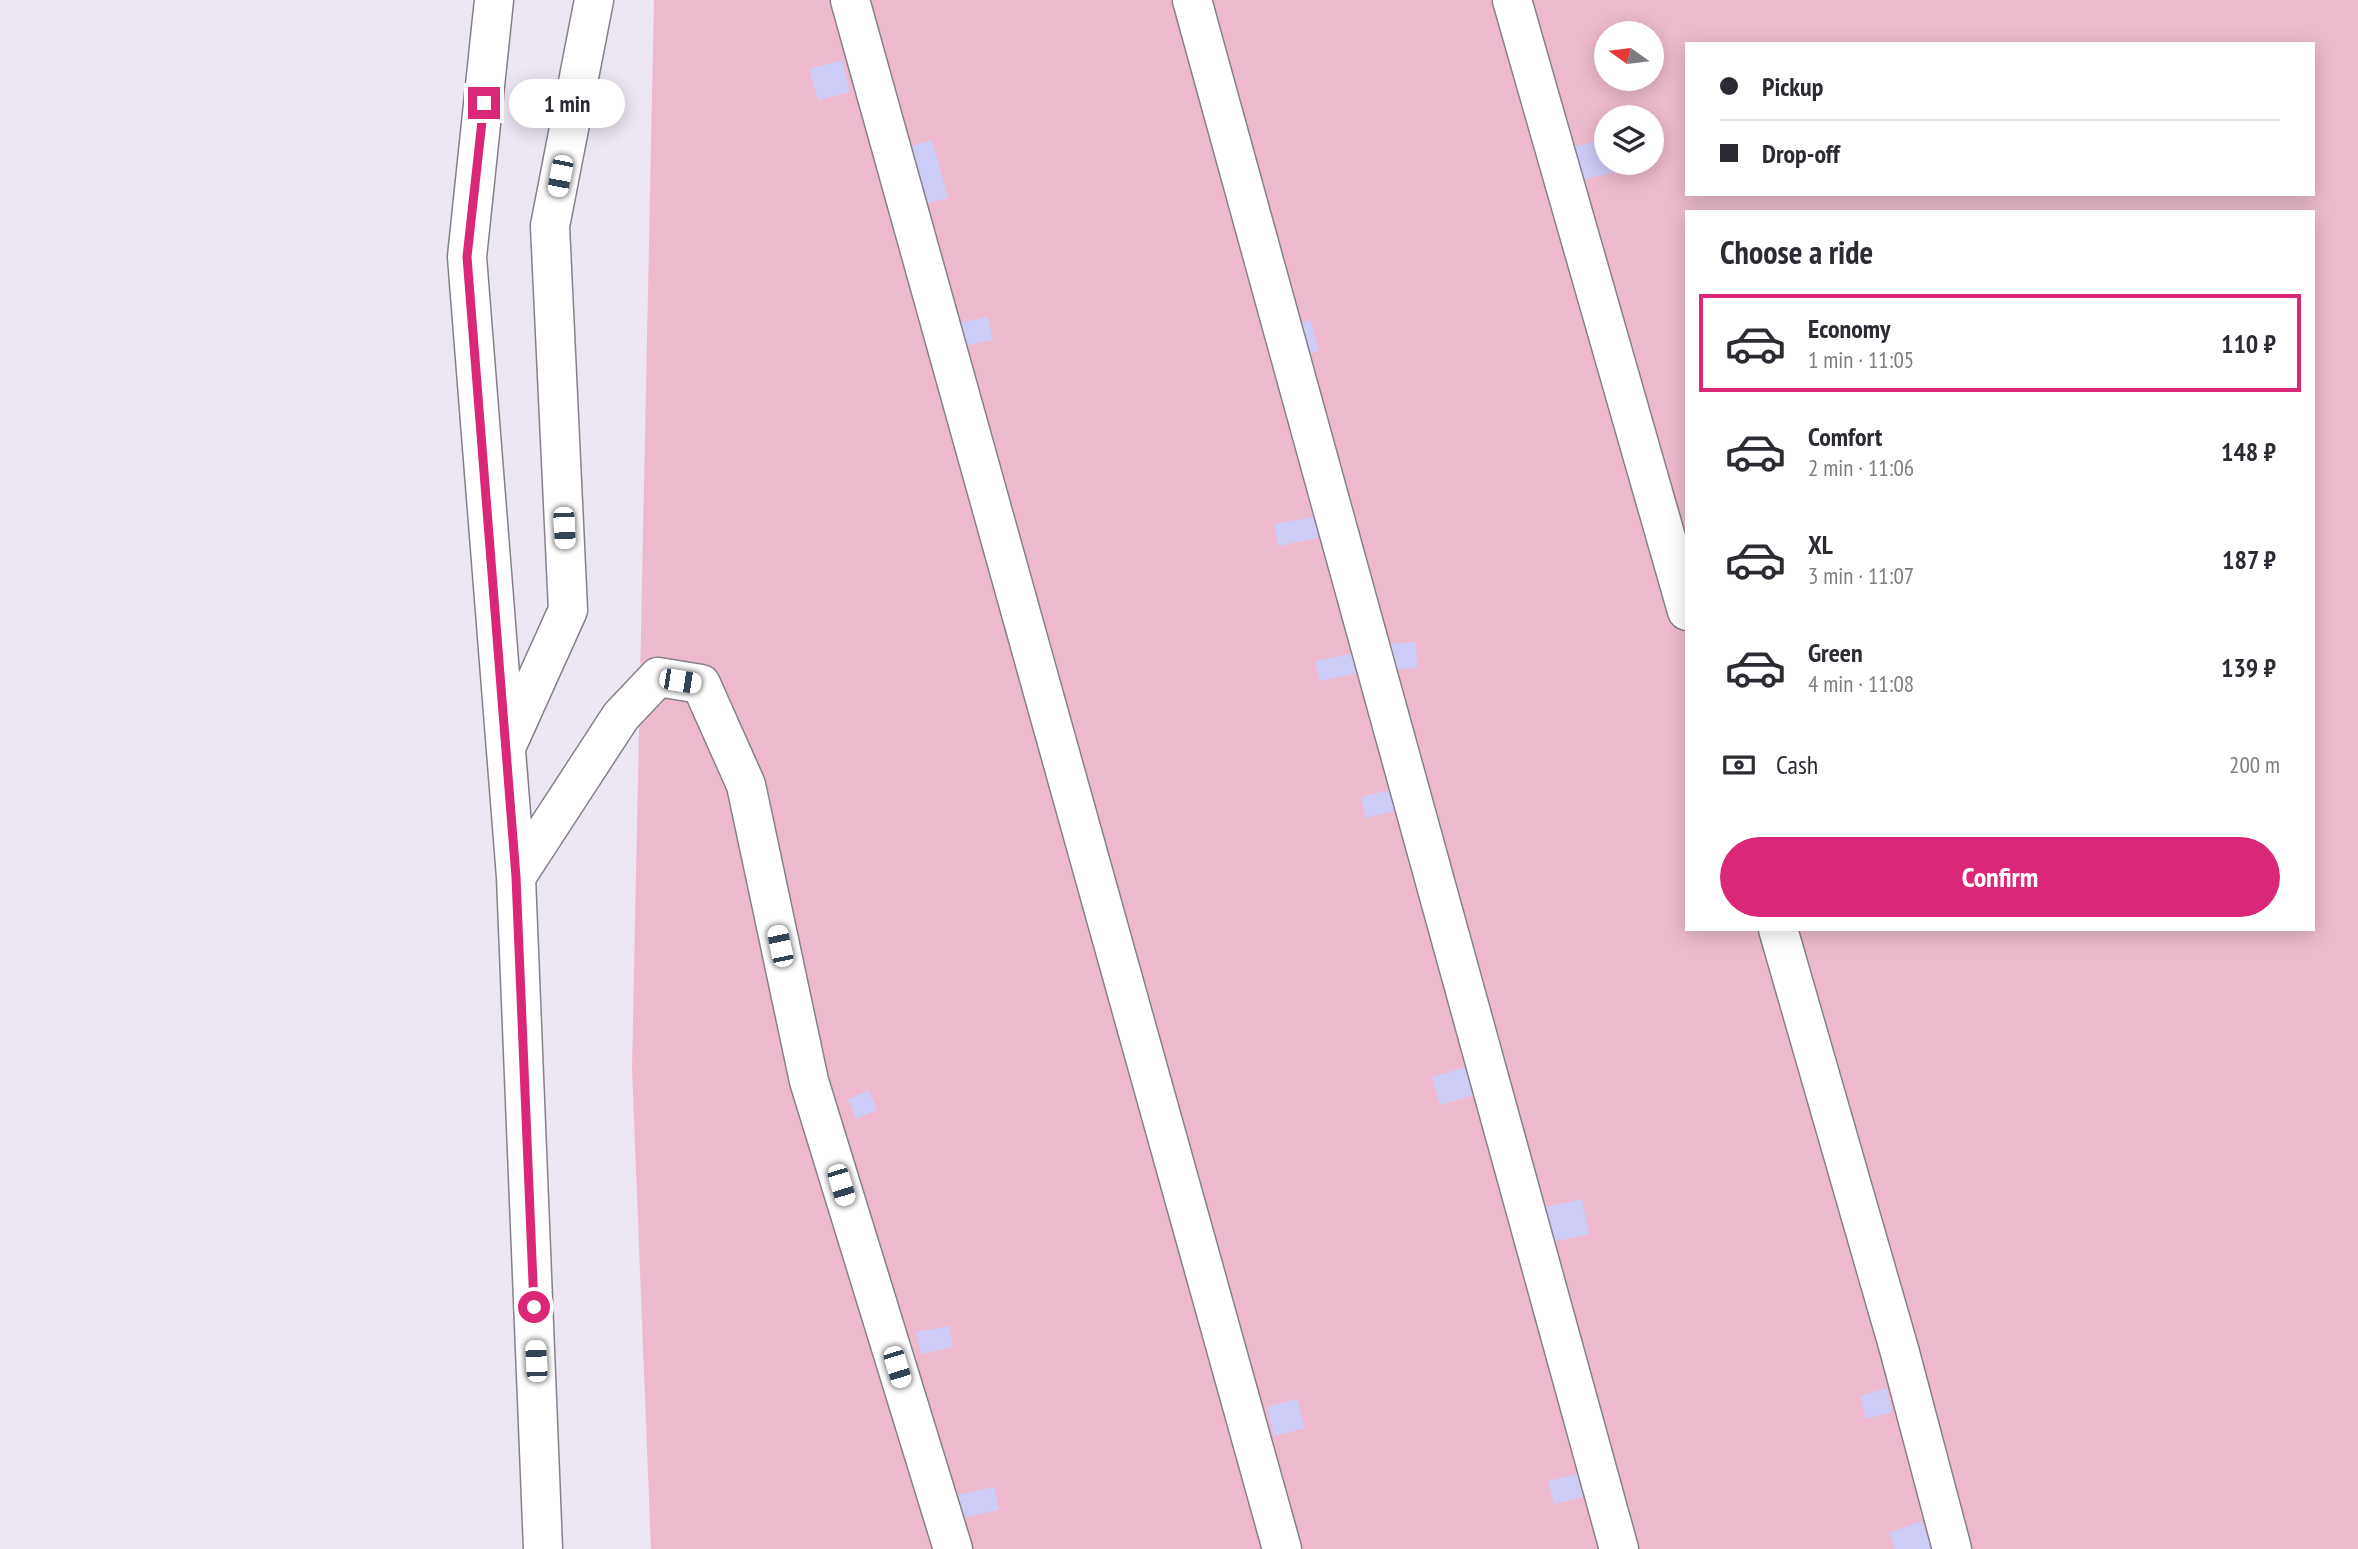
<!DOCTYPE html>
<html lang="en">
<head>
<meta charset="utf-8">
<style>
  :root { --surface:#fff; --page:#f2f2f3; --text:#2b2b33; --muted:#7c7c81; --line:#e1e1e2; --accent:#db2777 }
  body { margin:0; font-family:"PT Sans Narrow",sans-serif; background:var(--page); color:var(--text); height:100vh; display:flex; flex-direction:column; font-size:26px; white-space:nowrap }
  * { box-sizing:border-box; margin:0 }
  p { font-size:23px; color:var(--muted) }
  .icon { flex:none; width:38px; height:38px; fill:none; stroke:currentColor; stroke-width:2; stroke-linecap:round; stroke-linejoin:round }
  .map { position:relative; flex:1; overflow:hidden }
  .drawer { position:absolute; left:1685px; top:210px; width:630px; height:721px; display:flex; flex-direction:column; background:var(--surface); border-radius:0px; box-shadow:0 4px 18px #0003 }
  .drawer>* { flex:none }
  .guide { position:absolute; left:1685px; top:42px; width:630px; height:154px; border-radius:0px; box-shadow:0 4px 18px #0003; display:grid; align-content:center; height:154px; padding:0 35px; background:var(--surface) }
  .needle { width:46px; rotate:284deg }
  .fabs { position:absolute; left:1594px; top:21px; display:grid; gap:14px }
  .fabs a { display:grid; place-items:center; width:70px; height:70px; border-radius:50%; background:var(--surface); box-shadow:0 4px 18px #0003; font-size:35px }
  .end { position:absolute; width:32px; height:32px; margin:-16px; border:9px solid #db2777; background:#fff; box-shadow:0 0 0 4px #fff }
  .from { border-radius:50% }
  .bubble { position:absolute; height:49px; border-radius:24px; background:var(--surface); box-shadow:0 4px 18px #0003; font-size:23px; font-weight:600; line-height:49px; text-align:center }
  .car { position:absolute; width:21px; height:42px; margin:-21px -10px; border-radius:9px; box-shadow:0 0 5px 2px #0007; background:linear-gradient(#fff 24%,#345 0 40%,#fff 0 76%,#345 0 86%,#fff 0) }
  .guide b { display:flex; align-items:center; gap:24px; height:66px; font-size:26px }
  .guide b+b { border-top:2px solid var(--line) }
  .guide i { width:18px; height:18px; background:var(--text) }
  ul { padding:0; list-style:none }
  li { display:flex; align-items:center; gap:21px; height:98px; margin:0 14px 10px; padding:0 21px; border:4px solid transparent; border-radius:0px }
  li div { flex:1 }
  li b { display:block; font-size:26px }
  li em { font-style:normal; font-weight:600 }
  li.selected { border-color:var(--accent) }
  li>.icon { width:63px; height:63px; stroke-width:1.5 }
  h2 { padding:0 35px; font-size:32px; line-height:84px }
  .pay { display:flex; align-items:center; gap:18px; height:77px; padding:0 35px; font-size:26px }
  .pay p { margin-inline-start:auto }
  .primary-button { display:flex; gap:14px; margin-top:auto; padding:14px 35px }
  .primary-button a { flex:1; height:80px; border-radius:42px; background:var(--accent); color:#fff; font-size:28px; font-weight:600; line-height:80px; text-align:center }
  .map>svg:first-child { display:block }
  .green { fill:#edbacd; fill-rule:evenodd }
  .building { fill:#cdccf7 }
  .lines { fill:none; stroke-linecap:round; stroke-linejoin:round }
  .minor-casing { stroke:#86808b; stroke-width:41 }
  .minor { stroke:#fff; stroke-width:38 }
  .route { stroke:#db2777; stroke-width:9 }
</style>
</head>
<body>
<div class="map">
<svg width="2358" height="1549" viewBox="0 0 2358 1549">
  <rect width="100%" height="100%" fill="#ede6f3"/>
  <path class="green" d="M654 0H2358V1549H651L632 1069ZM1606 33H1652V79H1606ZM1687 44H2314V194H1687ZM1606 117H1652V163H1606ZM1687 212H2314V929H1687Z"/>
  <path class="building" d="M842 60 850 92 818 100 809 69Z
    M1606 139V163H1613L1616 172 1581 180 1572 147Z
    M932 140 948 198 924 204 908 147Z
    M988 317 993 340 964 346 959 323Z
    M1310 320 1319 350 1299 356 1290 326Z
    M1314 517 1318 538 1278 546 1274 524Z
    M1416 642 1417 668 1385 670 1384 644Z
    M1353 653 1358 673 1320 681 1315 661Z
    M1390 790 1395 811 1366 818 1361 797Z
    M1466 1067 1474 1095 1440 1105 1432 1077Z
    M869 1090 877 1110 856 1119 848 1099Z
    M1582 1199 1589 1234 1552 1242 1545 1207Z
    M949 1326 953 1347 921 1354 916 1332Z
    M1886 1388 1892 1412 1866 1419 1860 1396Z
    M1297 1399 1305 1428 1274 1436 1267 1407Z
    M1581 1473 1586 1496 1554 1504 1548 1481Z
    M994 1487 999 1510 962 1518 957 1495Z
    M1921 1521 1932 1549H1895L1889 1533Z"/>
  <g class="lines">
    <g class="minor-casing">
      <path id="minor" d="M494 0 467 257 516 877 543 1549
        M850 0 1282 1549
        M1192 0 1619 1549
        M1512 0 1687 611
        M508 743 568 610 550 226 594 0
        M516 877 621 716 658 677 701 684 746 785 809 1081 953 1549
        M1778 929 1899 1349 1952 1549"/>
    </g>
    <use href="#minor" class="minor"/>
  </g>
  <g class="lines">
    <path class="route" d="M484 103 467 257 516 877 534 1307"/>
  </g>
</svg>
<div class="fabs">
<a><svg class="needle" viewBox="-14 -14 28 28"><path d="M0-13l5 13h-10z" fill="#e53935"/><path d="M0 13l5-13h-10z" fill="#7c7c81"/></svg></a>
<a><svg class="icon" aria-label="layers" viewBox="0 0 24 24"><path d="M12 4l9 5-9 5-9-5zM3 14l9 5 9-5"/></svg></a>
</div>
<i class="end from" style="left:534px;top:1307px"></i>
<i class="end" style="left:484px;top:103px"></i>
<div class="bubble" style="left:509px;top:79px;width:116px">1 min</div>
<i class="car" style="left:560px;top:176px;rotate:191deg"></i>
<i class="car" style="left:564px;top:528px;rotate:177deg"></i>
<i class="car" style="left:680px;top:681px;rotate:99deg"></i>
<i class="car" style="left:780px;top:946px;rotate:348deg"></i>
<i class="car" style="left:841px;top:1185px;rotate:163deg"></i>
<i class="car" style="left:536px;top:1361px;rotate:357deg"></i>
<i class="car" style="left:897px;top:1367px;rotate:163deg"></i>
<div class="guide">
<b><i class="from"></i>Pickup</b>
<b><i></i>Drop-off</b>
</div>
<section class="drawer">
<h2>Choose a ride</h2>
<ul>
<li class="selected"><svg class="icon" aria-label="car" viewBox="0 0 24 24"><path d="M5 17H2v-5l4-1 3-4h7l3 4 3 1v5h-3M9 17h6M6 11h13"/><circle cx="7" cy="17" r="2"/><circle cx="17" cy="17" r="2"/></svg><div><b>Economy</b><p>1 min · 11:05</p></div><em>110 ₽</em></li>
<li><svg class="icon" aria-label="car" viewBox="0 0 24 24"><path d="M5 17H2v-5l4-1 3-4h7l3 4 3 1v5h-3M9 17h6M6 11h13"/><circle cx="7" cy="17" r="2"/><circle cx="17" cy="17" r="2"/></svg><div><b>Comfort</b><p>2 min · 11:06</p></div><em>148 ₽</em></li>
<li><svg class="icon" aria-label="car" viewBox="0 0 24 24"><path d="M5 17H2v-5l4-1 3-4h7l3 4 3 1v5h-3M9 17h6M6 11h13"/><circle cx="7" cy="17" r="2"/><circle cx="17" cy="17" r="2"/></svg><div><b>XL</b><p>3 min · 11:07</p></div><em>187 ₽</em></li>
<li><svg class="icon" aria-label="car" viewBox="0 0 24 24"><path d="M5 17H2v-5l4-1 3-4h7l3 4 3 1v5h-3M9 17h6M6 11h13"/><circle cx="7" cy="17" r="2"/><circle cx="17" cy="17" r="2"/></svg><div><b>Green</b><p>4 min · 11:08</p></div><em>139 ₽</em></li>
</ul>
<div class="pay"><svg class="icon" aria-label="cash" viewBox="0 0 24 24"><path d="M3 7h18v10H3z"/><circle cx="12" cy="12" r="2"/></svg>Cash<p>200 m</p></div>
<div class="primary-button"><a>Confirm</a></div>
</section>
</div>
</body>
</html>
